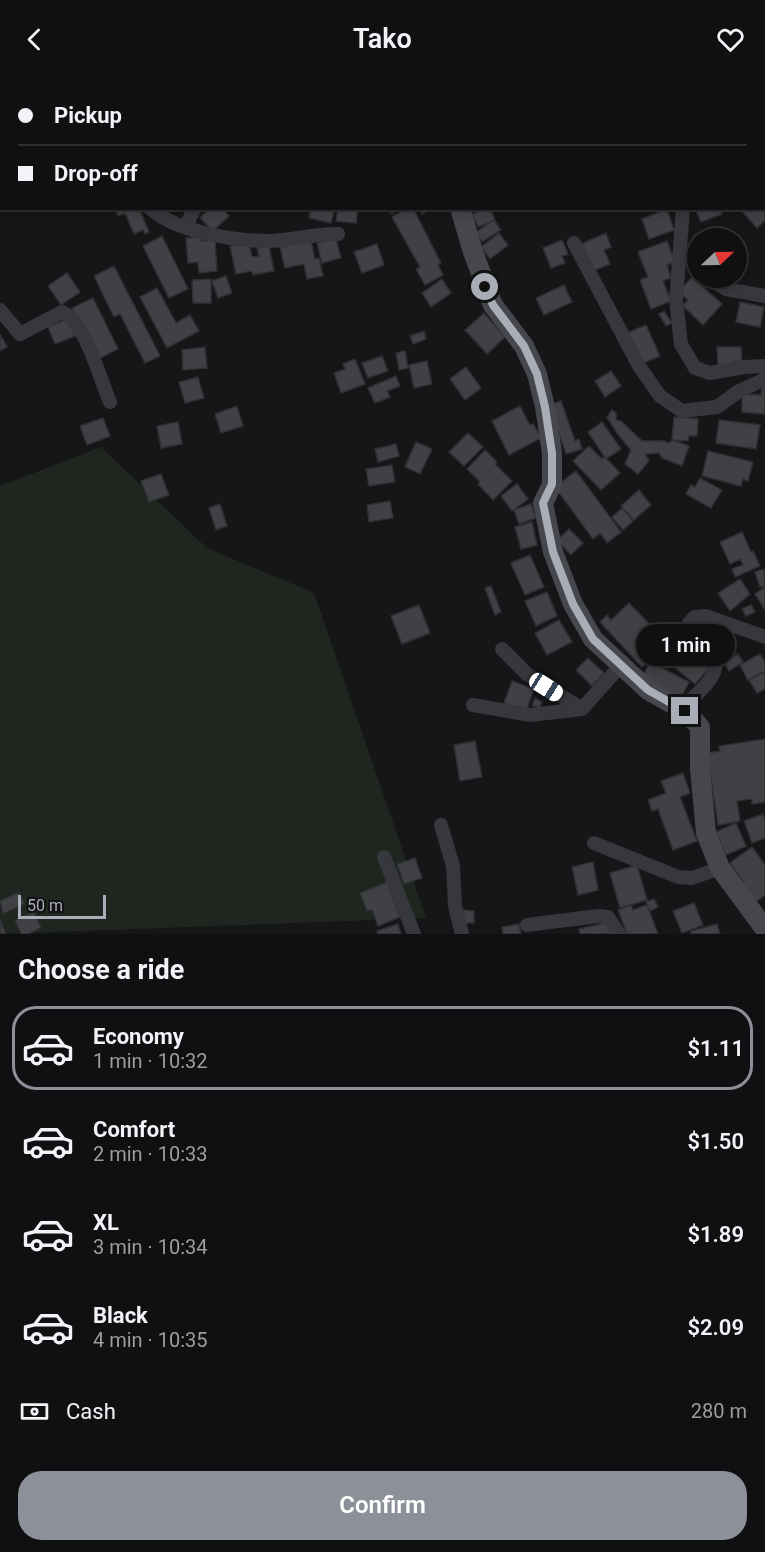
<!DOCTYPE html>
<html lang="en">
<head>
<meta charset="utf-8">
<style>
  :root { --surface:#101012; --page:#19191b; --text:#f1f3f6; --muted:#9c9d9f; --line:#303032; --accent:#8c9099 }
  body { margin:0; font-family:Roboto,sans-serif; background:var(--page); color:var(--text); height:100vh; display:flex; flex-direction:column; font-size:22px; white-space:nowrap }
  * { box-sizing:border-box; margin:0 }
  p { font-size:20px; color:var(--muted) }
  .icon { flex:none; width:33px; height:33px; fill:none; stroke:currentColor; stroke-width:2; stroke-linecap:round; stroke-linejoin:round }
  .map { position:relative; height:856px; overflow:hidden }
  .side { display:flex; flex-direction:column; background:var(--surface); flex:1 }
  .side>* { flex:none }
  .hud { position:absolute; left:0px; top:0px; width:765px; height:132px; box-shadow:0 3px 9px #0003,0 0 0 2px var(--line); display:grid; align-content:center; height:132px; padding:0 18px; background:var(--surface) }
  .needle { width:39px; rotate:68deg }
  .controls { position:absolute; left:687px; top:150px; display:grid; gap:12px }
  .controls a { display:grid; place-items:center; width:60px; height:60px; border-radius:50%; background:var(--surface); box-shadow:0 3px 9px #0003,0 0 0 2px var(--line); font-size:30px }
  .scale { position:absolute; left:18px; bottom:15px; width:88px; box-sizing:border-box; padding-left:6px; border:3px solid #a8adb8; border-top:0; font-size:16px; line-height:21px; white-space:nowrap; color:#a8adb8; -webkit-text-stroke:4px #111113; paint-order:stroke }
  .end { position:absolute; width:27px; height:27px; margin:-14px; border:8px solid #a8adb8; background:#111; box-shadow:0 0 0 3px #111 }
  .from { border-radius:50% }
  .bubble { position:absolute; height:42px; border-radius:21px; background:var(--surface); box-shadow:0 3px 9px #0003,0 0 0 2px var(--line); font-size:20px; font-weight:600; line-height:42px; text-align:center }
  .car { position:absolute; width:18px; height:36px; margin:-18px -9px; border-radius:8px; box-shadow:0 0 4px 2px #0007; background:linear-gradient(#fff 24%,#345 0 40%,#fff 0 76%,#345 0 86%,#fff 0) }
  .hud b { display:flex; align-items:center; gap:21px; height:57px; font-size:22px }
  .hud b+b { border-top:2px solid var(--line) }
  .hud i { width:15px; height:15px; background:var(--text) }
  ul { padding:0; list-style:none }
  li { display:flex; align-items:center; gap:18px; height:84px; margin:0 12px 9px; padding:0 6px; border:3px solid transparent; border-radius:24px }
  li div { flex:1 }
  li b { display:block; font-size:22px }
  li em { font-style:normal; font-weight:600 }
  li.active { border-color:var(--accent) }
  li>.icon { width:54px; height:54px; stroke-width:1.5 }
  h2 { padding:0 18px; font-size:27px; line-height:72px }
  .pay { display:flex; align-items:center; gap:15px; height:66px; padding:0 18px; font-size:22px }
  .pay p { margin-inline-start:auto }
  .action { display:flex; gap:12px; margin-top:auto; padding:12px 18px }
  .action a { flex:1; height:69px; border-radius:24px; background:var(--accent); color:#fff; font-size:24px; font-weight:600; line-height:69px; text-align:center }
  header { display:flex; justify-content:space-between; align-items:center; height:78px; padding:0 18px; background:var(--surface); font-size:27px; font-weight:600 }
  .map>svg:first-child { display:block }
  .green { fill:#1e261f }
  .building { fill:#404145; stroke:#303034; stroke-width:1.5 }
  .lines { fill:none; stroke-linecap:round; stroke-linejoin:round }
  .street { stroke:#37383d; stroke-width:14 }
  .secondary { stroke:#45474d; stroke-width:20 }
  .route { stroke:#a8adb8; stroke-width:8 }
</style>
</head>
<body>
<header><svg class="icon" aria-label="back" viewBox="0 0 24 24"><path d="M15 5l-7 7 7 7"/></svg>Tako<svg class="icon" aria-label="heart" viewBox="0 0 24 24"><path d="M12 20l-8-8c-3-5 5-10 8-4 3-6 11-1 8 4z"/></svg></header>
<div class="map">
<svg width="765" height="856" viewBox="0 0 765 856">
  <rect width="100%" height="100%" fill="#161618"/>
  <path class="green" d="M101 369 207 470 314 515 426 840 0 856V408Z"/>
  <path class="building" d="M391 0H422L423 2H392Z
    M621 0H646L647 2H622Z
    M764 117 765 142 757 150 739 130H764Z
    M115 130H139L149 154 145 156 143 152 134 156 125 135 118 138Z
    M210 130H222L229 138 213 153 200 140Z
    M311 130H335L331 145 309 140Z
    M338 130H358L356 145 336 143Z
    M387 130H399L392 136Z
    M407 130H413L441 185 438 187 443 197 425 207 416 191 420 189 392 139Z
    M420 130H434L422 136Z
    M486 130H490L495 142 478 149 472 136Z
    M695 130H720L722 136 701 144Z
    M667 131 674 152 649 161 642 141Z
    M494 142 501 152 482 164 476 154Z
    M499 155 508 167 490 181 481 169Z
    M606 155 611 169 604 172 610 186 590 194 579 167Z
    M162 158 188 211 169 220 143 168Z
    M200 159 201 163 215 162 217 193 199 195 198 184 188 185 186 160Z
    M336 161 341 180 322 185 317 165Z
    M311 162 315 181 319 180 323 198 307 201 304 186 285 190 280 169Z
    M562 162 568 176 562 178 565 185 551 190 543 170Z
    M667 163 675 184 667 187 671 200 663 203 671 223 651 231 640 202 648 199 638 174Z
    M249 165 252 179 259 178 257 170 269 168 274 193 253 197 252 193 236 196 230 168Z
    M377 166 384 187 362 195 354 174Z
    M114 188 160 278 145 285 120 236 114 239 94 198Z
    M67 195 80 214 61 227 48 208Z
    M226 198 232 215 218 220 212 203Z
    M692 199 722 226 703 247 683 228 688 222 679 214Z
    M211 201V225H193L192 202Z
    M442 201 451 215 431 229 422 215Z
    M564 207 572 224 544 237 536 220Z
    M157 210 176 245 190 237 199 253 167 270 140 219Z
    M93 220 118 271 98 281 72 230Z
    M740 224 764 229 760 249 736 244Z
    M664 233 672 245 666 248 659 236Z
    M484 235 505 259 487 276 465 252Z
    M68 241 75 258 55 266 48 249Z
    M646 247 660 278 639 287 625 256Z
    M424 253 426 261 413 266 410 258Z
    M0 256 7 269 0 273Z
    M205 269 207 290 183 292 182 272Z
    M717 269H741L742 283 732 284V289H718Z
    M405 273 408 290 399 292 396 275Z
    M382 278 388 293 368 300 362 285Z
    M355 281 365 306 341 315 334 295 345 291 343 286Z
    M427 283 432 306 414 310 409 287Z
    M466 289 481 310 465 322 450 301Z
    M611 293 621 308 605 319 595 303Z
    M396 298 400 308 387 313 390 319 375 325 368 310Z
    M198 299 204 320 185 325 179 304Z
    M762 309H765V336L742 334V316L761 317Z
    M561 323 575 363 579 361 582 371 566 376 549 327Z
    M237 328 243 348 221 355 215 336Z
    M520 328 530 347 533 346 541 360 509 377 492 343Z
    M612 332 616 335V342L621 343 642 363H664L668 365 673 362 689 368 682 388 662 380 659 375 645 376 649 383 638 396 625 386 631 372 617 355 607 339Z
    M674 339 698 341 697 358H689L688 363 672 362Z
    M103 340 110 358 87 367 80 348Z
    M719 342 760 347 756 371 716 365Z
    M178 344 182 366 161 370 157 348Z
    M602 344 621 371 606 381 588 354Z
    M468 355 483 369 464 388 449 374Z
    M416 364 432 371 420 396 405 389Z
    M396 366 399 378 378 384 375 371Z
    M589 368 602 381 604 378 620 395 601 412 573 383Z
    M485 372 497 384 495 386 512 403 493 422 478 406 480 404 467 391Z
    M708 373 753 384 748 403 743 401 741 408 702 398Z
    M392 387 395 404 369 408 366 391Z
    M576 393 621 454 607 465 600 455 593 461 555 409Z
    M161 396 169 417 149 424 141 403Z
    M700 400 722 412 711 430 686 416 691 407 695 409Z
    M517 406 528 421 512 433 501 418Z
    M639 412 651 427 634 442 621 428Z
    M390 423 393 440 369 444 367 427Z
    M220 426 227 448 216 452 209 430Z
    M531 426 536 440 519 446 514 432Z
    M622 430 633 443 623 452 612 439Z
    M532 444 537 467 521 471 515 449Z
    M569 451 583 465 571 477 557 462Z
    M742 454 751 474 753 473 760 488 735 499 732 491 743 487 740 481 730 486 720 464Z
    M530 477 544 509 525 517 511 485Z
    M764 491 765 508 760 509 755 494Z
    M740 501 750 516 730 533 718 515Z
    M491 508 501 534 495 537 485 510Z
    M765 509V532L755 516Z
    M547 514 557 538 536 548 525 523Z
    M629 525 663 560 655 568 660 573 642 589 600 544 607 537 611 542Z
    M419 527 430 555 402 566 391 538Z
    M751 527 755 534 746 538 742 531Z
    M559 542 572 564 547 577 535 555Z
    M703 544 715 553 709 562 697 554Z
    M669 553 674 559 669 564 663 559Z
    M688 571 709 590 695 606 673 588Z
    M738 576 743 584 729 593 724 584Z
    M760 576 765 584V593L748 602 740 587Z
    M588 580 604 595 592 608 576 592Z
    M650 584 689 604 679 624 640 604Z
    M765 594V611L757 615 749 602Z
    M512 603 534 611 526 633 504 625Z
    M535 620 542 624 539 630 532 627Z
    M765 661V724L752 726V721L737 723 740 743 718 747 707 675 720 673 719 668Z
    M475 663 482 699 460 703 454 667Z
    M683 695 690 715 680 719 697 763 673 772 658 731 652 733 648 722 666 715 661 703Z
    M763 736 765 743V760L752 765 744 743Z
    M736 745 746 768 726 777 716 754Z
    M752 769 765 787V817L754 825 740 807 744 805 730 785Z
    M415 780 422 800 404 806 397 786Z
    M593 784 598 812 578 817 572 789Z
    M637 787 647 822 620 830 610 795Z
    M387 804 400 839 378 848 372 832 367 833 360 815Z
    M19 814 24 826 3 836 0 823Z
    M654 821 658 829 650 833 646 824Z
    M694 825 703 847 682 855 673 833Z
    M631 827 633 832 647 827 658 856H627L618 832Z
    M463 832 474 833V845H462Z
    M34 834 41 850 28 856H21L15 842Z
    M0 841 6 856H0Z
    M609 844 612 856H580L579 851Z
    M398 846 401 856H378L377 853Z
    M519 846 521 856H503L502 849Z
    M717 846 720 856H691V853Z"/>
  <g class="lines">
    <path class="street" d="M610 0V2
      M61 2 65 0
      M0 30 2 31
      M150 130C176 154 235 163 269 163 292 163 315 155 338 156
      M683 130 676 222 681 266 695 290 710 295 744 289 765 288
      M185 149 195 130
      M574 165 639 288 660 318 682 333 717 329 739 313 765 301
      M680 171 698 190
      M707 200 726 211 765 218
      M0 232 20 256 62 234C85 243 100 301 110 324
      M502 571 528 597 582 631
      M473 627 530 637 582 631 621 587
      M681 631C697 615 730 593 708 571 699 562 692 557 689 545L695 539 706 538 765 559
      M441 747 453 788 455 828 462 856
      M594 765 678 799 692 800 720 790
      M384 779 414 856
      M527 847 598 838 608 839 619 856"/>
    <path class="secondary" d="M443 0 444 2
      M677 0 679 2
      M764 84 765 86
      M460 130 473 174 493 227 524 268 537 296 545 329 552 375V407L543 425 553 474 573 526 593 561 648 612 685 633 700 649V691L706 755 720 790 765 851"/>
  </g>
  <g class="lines">
    <path class="route" d="M485 209 493 227 524 268 537 296 545 329 552 375V406L543 425 553 474 573 526 593 561 648 612 685 633"/>
  </g>
</svg>
<div class="controls">
<a><svg class="needle" viewBox="-14 -14 28 28"><path d="M0-13l5 13h-10z" fill="#e53935"/><path d="M0 13l5-13h-10z" fill="#9c9d9f"/></svg></a>
</div>
<div class="scale">50 m</div>
<i class="end from" style="left:485px;top:209px"></i>
<i class="end" style="left:685px;top:633px"></i>
<div class="bubble" style="left:636px;top:546px;width:99px">1 min</div>
<i class="car" style="left:546px;top:609px;rotate:122deg"></i>
<div class="hud">
<b><i class="from"></i>Pickup</b>
<b><i></i>Drop-off</b>
</div>
</div>
<section class="side">
<h2>Choose a ride</h2>
<ul>
<li class="active"><svg class="icon" aria-label="car" viewBox="0 0 24 24"><path d="M5 17H2v-5l4-1 3-4h7l3 4 3 1v5h-3M9 17h6M6 11h13"/><circle cx="7" cy="17" r="2"/><circle cx="17" cy="17" r="2"/></svg><div><b>Economy</b><p>1 min · 10:32</p></div><em>$1.11</em></li>
<li><svg class="icon" aria-label="car" viewBox="0 0 24 24"><path d="M5 17H2v-5l4-1 3-4h7l3 4 3 1v5h-3M9 17h6M6 11h13"/><circle cx="7" cy="17" r="2"/><circle cx="17" cy="17" r="2"/></svg><div><b>Comfort</b><p>2 min · 10:33</p></div><em>$1.50</em></li>
<li><svg class="icon" aria-label="car" viewBox="0 0 24 24"><path d="M5 17H2v-5l4-1 3-4h7l3 4 3 1v5h-3M9 17h6M6 11h13"/><circle cx="7" cy="17" r="2"/><circle cx="17" cy="17" r="2"/></svg><div><b>XL</b><p>3 min · 10:34</p></div><em>$1.89</em></li>
<li><svg class="icon" aria-label="car" viewBox="0 0 24 24"><path d="M5 17H2v-5l4-1 3-4h7l3 4 3 1v5h-3M9 17h6M6 11h13"/><circle cx="7" cy="17" r="2"/><circle cx="17" cy="17" r="2"/></svg><div><b>Black</b><p>4 min · 10:35</p></div><em>$2.09</em></li>
</ul>
<div class="pay"><svg class="icon" aria-label="cash" viewBox="0 0 24 24"><path d="M3 7h18v10H3z"/><circle cx="12" cy="12" r="2"/></svg>Cash<p>280 m</p></div>
<div class="action"><a>Confirm</a></div>
</section>
</body>
</html>
